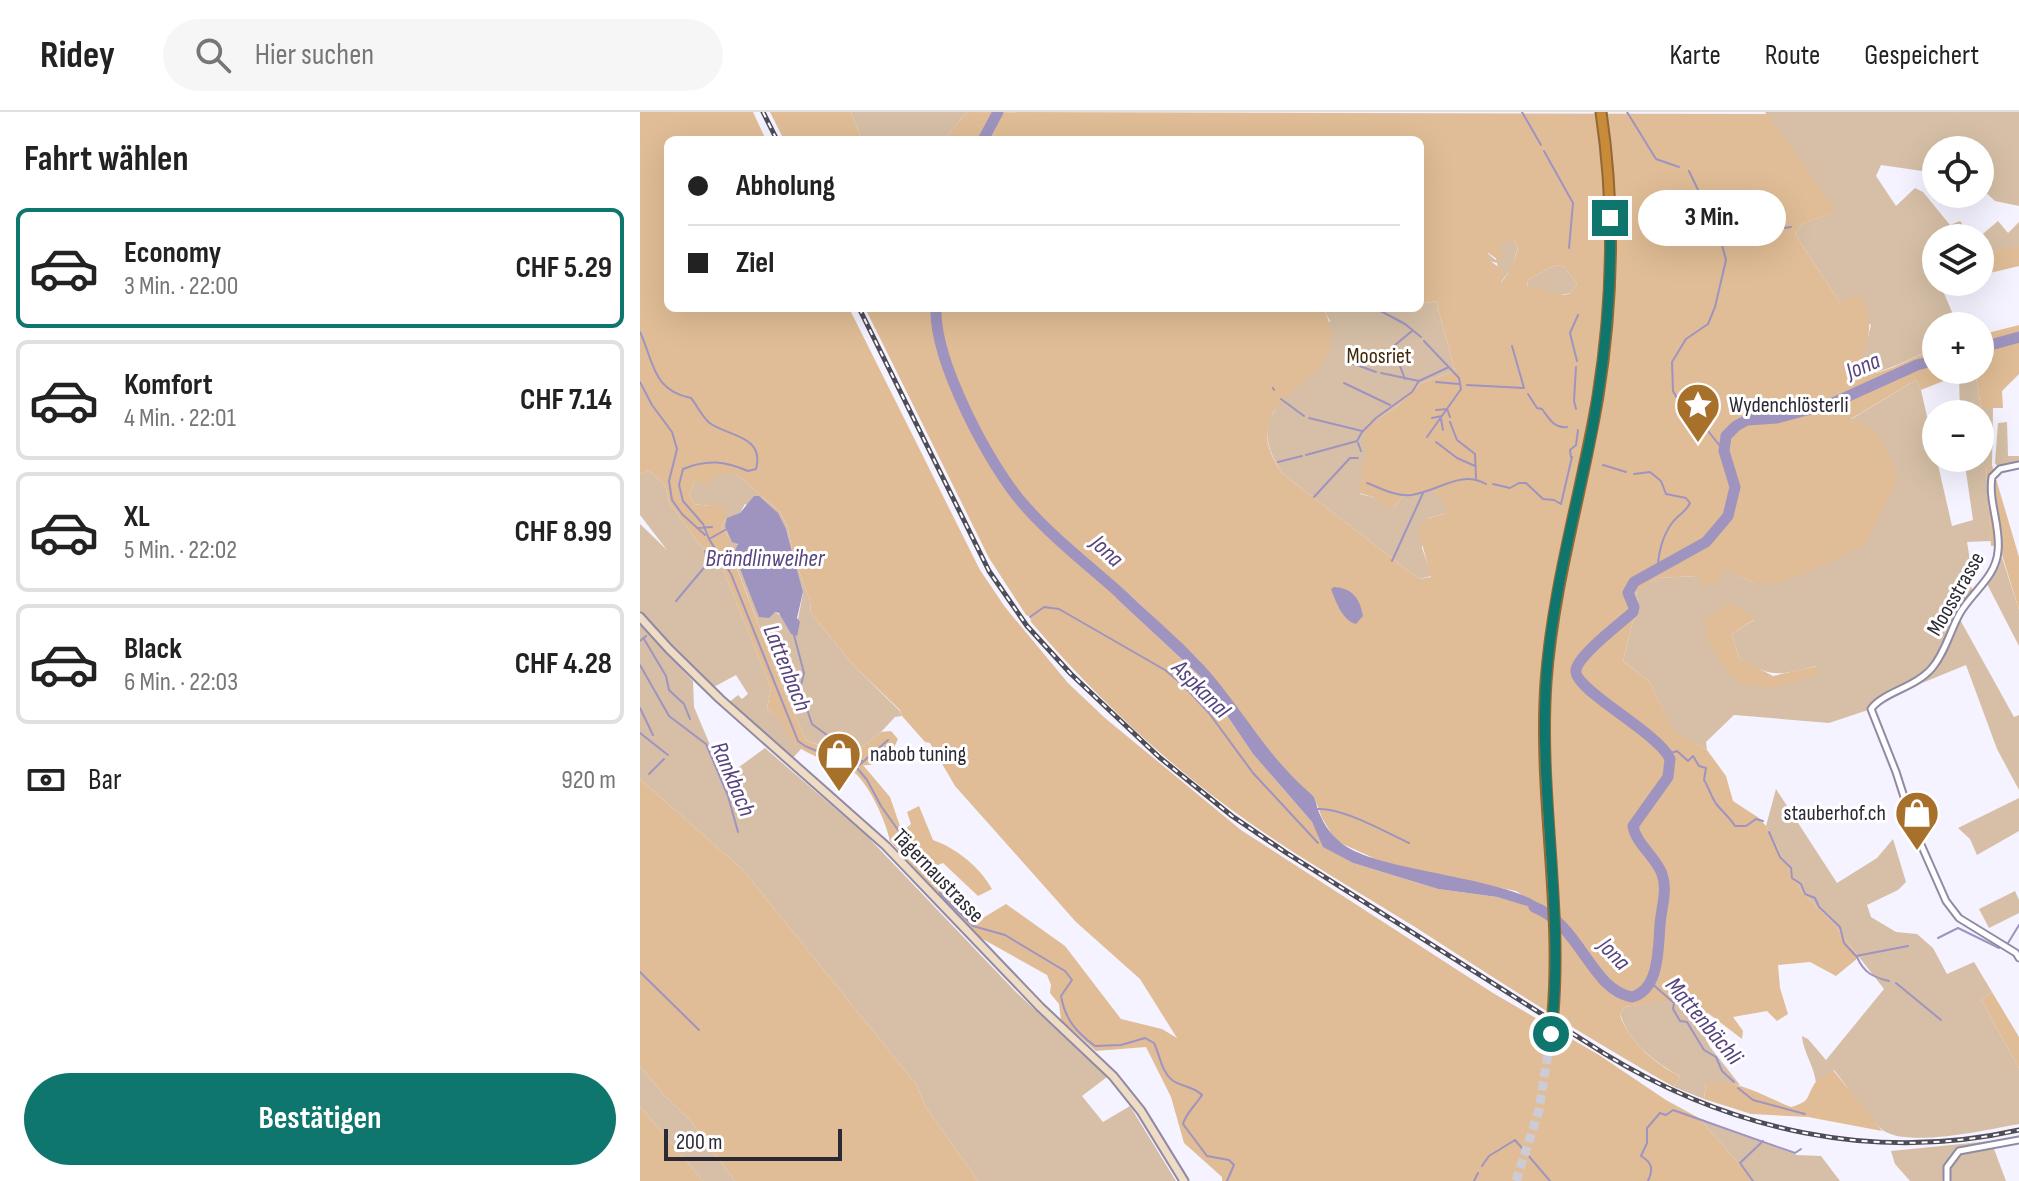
<!DOCTYPE html>
<html lang="de">
<head>
<meta charset="utf-8">
<style>
  :root { --surface:#fff; --page:#f6f6f6; --text:#222; --muted:#767676; --line:#e0e0e0; --accent:#0f766e }
  body { margin:0; font-family:"Sofia Sans Condensed",sans-serif; background:var(--page); color:var(--text); height:100vh; display:flex; flex-direction:column; font-size:30px; white-space:nowrap }
  * { box-sizing:border-box; margin:0 }
  p { font-size:26px; color:var(--muted) }
  .icon { flex:none; width:44px; height:44px; fill:none; stroke:currentColor; stroke-width:2; stroke-linecap:round; stroke-linejoin:round }
  .map { position:relative; flex:1; overflow:hidden }
  .side { display:flex; flex-direction:column; background:var(--surface); width:640px }
  .side>* { flex:none }
  .banner { position:absolute; left:24px; top:24px; width:760px; height:176px; border-radius:12px; box-shadow:0 8px 32px #0002; display:grid; align-content:center; height:176px; padding:0 24px; background:var(--surface) }
  .tools { position:absolute; left:1282px; top:24px; display:grid; gap:16px }
  .tools a { display:grid; place-items:center; width:72px; height:72px; border-radius:50%; background:var(--surface); box-shadow:0 8px 32px #0002; font-size:40px }
  .scale { position:absolute; left:24px; bottom:20px; width:178px; box-sizing:border-box; padding-left:8px; border:4px solid #2b2934; border-top:0; font-size:22px; line-height:28px; white-space:nowrap; color:#2b2934; -webkit-text-stroke:6px #fff; paint-order:stroke }
  .end { position:absolute; width:36px; height:36px; margin:-18px; border:10px solid #0f766e; background:#fff; box-shadow:0 0 0 4px #fff }
  .from { border-radius:50% }
  .bubble { position:absolute; height:56px; border-radius:28px; background:var(--surface); box-shadow:0 8px 32px #0002; font-size:26px; font-weight:700; line-height:56px; text-align:center }
  .banner b { display:flex; align-items:center; gap:28px; height:76px; font-size:30px }
  .banner b+b { border-top:2px solid var(--line) }
  .banner i { width:20px; height:20px; background:var(--text) }
  ul { padding:0; list-style:none }
  li { display:flex; align-items:center; gap:24px; height:120px; margin:0 16px 12px; padding:0 8px; border:4px solid var(--line); border-radius:12px }
  li div { flex:1 }
  li b { display:block; font-size:30px }
  li em { font-style:normal; font-weight:700 }
  li.selected { border-color:var(--accent) }
  li>.icon { width:72px; height:72px; stroke-width:1.5 }
  h2 { padding:0 24px; font-size:36px; line-height:96px }
  .pay { display:flex; align-items:center; gap:20px; height:88px; padding:0 24px; font-size:30px }
  .pay p { margin-inline-start:auto }
  .primary-button { display:flex; gap:16px; margin-top:auto; padding:16px 24px }
  .primary-button a { flex:1; height:92px; border-radius:48px; background:var(--accent); color:#fff; font-size:32px; font-weight:700; line-height:92px; text-align:center }
  header { display:flex; align-items:center; gap:48px; box-sizing:border-box; height:112px; padding:0 40px; background:var(--surface); border-bottom:2px solid var(--line) }
  header strong { font-size:38px }
  nav { display:flex; gap:44px; margin-inline-start:auto; font-size:28px }
  .search { width:560px; height:72px; background:var(--page); display:flex; align-items:center; gap:20px; box-sizing:border-box; padding:0 28px; border-radius:44px; color:var(--muted); font-size:30px }
  main { display:flex; flex:1; min-height:0 }
  .map>svg:first-child { display:block }
  .green { fill:#d6bfa6; fill-rule:evenodd }
  .forest { fill:#e0bd96; fill-rule:evenodd }
  .water { fill:#9f94c0 }
  .lines { fill:none; stroke-linecap:round; stroke-linejoin:round }
  .stream { stroke:#9f94c0; stroke-width:2 }
  .river { stroke:#9f94c0; stroke-width:11 }
  .highway-tunnel { stroke:#cdcbd6; stroke-width:9; stroke-dasharray:9 4.5; stroke-linecap:butt }
  .street-casing { stroke:#918aa5; stroke-width:9 }
  .secondary-casing { stroke:#918aa5; stroke-width:11 }
  .highway-casing { stroke:#926837; stroke-width:13 }
  .street { stroke:#fff; stroke-width:5 }
  .secondary { stroke:#efdcc4; stroke-width:7 }
  .highway { stroke:#c98a39; stroke-width:9 }
  .rail-casing { stroke:#4e4c57; stroke-width:5 }
  .rail { stroke:#fff; stroke-width:2; stroke-dasharray:6; stroke-linecap:butt }
  .route { stroke:#0f766e; stroke-width:10 }
  .labels { text-anchor:middle; dominant-baseline:central; stroke-width:6; stroke-linejoin:round; paint-order:stroke }
  .park-label { font-size:22px; fill:#422909; stroke:#fff }
  .poi-label { font-size:22px; fill:#2b2934; stroke:#fff; text-anchor:start }
  .street-label { font-size:22px; fill:#2b2934; stroke:#fff }
  .water-label { font-size:24px; font-style:italic; fill:#57447f; stroke:#fff }
</style>
</head>
<body>
<header>
<strong>Ridey</strong>
<div class="search"><svg class="icon" aria-label="search" viewBox="0 0 24 24"><circle cx="10" cy="10" r="6"/><path d="M15 15l6 6"/></svg>Hier suchen</div>
<nav><a>Karte</a><a>Route</a><a>Gespeichert</a></nav>
</header>
<main>
<section class="side">
<h2>Fahrt wählen</h2>
<ul>
<li class="selected"><svg class="icon" aria-label="car" viewBox="0 0 24 24"><path d="M5 17H2v-5l4-1 3-4h7l3 4 3 1v5h-3M9 17h6M6 11h13"/><circle cx="7" cy="17" r="2"/><circle cx="17" cy="17" r="2"/></svg><div><b>Economy</b><p>3 Min. · 22:00</p></div><em>CHF 5.29</em></li>
<li><svg class="icon" aria-label="car" viewBox="0 0 24 24"><path d="M5 17H2v-5l4-1 3-4h7l3 4 3 1v5h-3M9 17h6M6 11h13"/><circle cx="7" cy="17" r="2"/><circle cx="17" cy="17" r="2"/></svg><div><b>Komfort</b><p>4 Min. · 22:01</p></div><em>CHF 7.14</em></li>
<li><svg class="icon" aria-label="car" viewBox="0 0 24 24"><path d="M5 17H2v-5l4-1 3-4h7l3 4 3 1v5h-3M9 17h6M6 11h13"/><circle cx="7" cy="17" r="2"/><circle cx="17" cy="17" r="2"/></svg><div><b>XL</b><p>5 Min. · 22:02</p></div><em>CHF 8.99</em></li>
<li><svg class="icon" aria-label="car" viewBox="0 0 24 24"><path d="M5 17H2v-5l4-1 3-4h7l3 4 3 1v5h-3M9 17h6M6 11h13"/><circle cx="7" cy="17" r="2"/><circle cx="17" cy="17" r="2"/></svg><div><b>Black</b><p>6 Min. · 22:03</p></div><em>CHF 4.28</em></li>
</ul>
<div class="pay"><svg class="icon" aria-label="cash" viewBox="0 0 24 24"><path d="M3 7h18v10H3z"/><circle cx="12" cy="12" r="2"/></svg>Bar<p>920 m</p></div>
<div class="primary-button"><a>Bestätigen</a></div>
</section>
<div class="map">
<svg width="1379" height="1069" viewBox="0 0 1379 1069">
  <rect width="100%" height="100%" fill="#f5f3ff"/>
  <path class="green" d="M211 0H327L303 28H222Z
    M1125 0H1379V94L1355 89 1340 75V38H1296V61L1241 53 1236 64 1256 94 1275 76 1283 80 1310 113 1320 109 1333 126H1296V170H1321L1303 179 1318 214H1296V236C1276 243 1237 266 1218 262L1231 213 1200 191 1155 122 1162 112 1192 101Z
    M1358 109 1368 121 1379 110V134L1347 155 1354 160 1340 163V126H1338Z
    M859 128H874L878 135 872 155 860 172 857 151 849 149 847 141 856 148Z
    M918 153 924 155 937 171 931 181 915 184 887 176 888 168 909 156Z
    M796 189 815 259 781 271 754 297 726 313 727 343 720 382 733 385 753 396 765 382 785 381 792 377 809 395 804 402 788 406 782 436 792 464 779 467 643 362C632 347 623 326 629 308L690 209 683 196H780V192Z
    M1331 258H1335L1341 296H1353L1352 353 1346 355 1351 429 1327 430 1332 460 1329 468 1333 481 1318 504 1374 605 1379 603V678L1357 637 1326 553 1243 587 1231 597 1189 611 1094 603 1066 630 1067 638 1034 620 1009 569 983 549 993 509 999 499 996 478 1017 466 1057 464 1084 457 1114 471 1210 308 1276 268 1281 278 1312 414 1333 408 1324 346H1340V302H1320L1319 263ZM1065 507 1114 508 1092 522 1099 546C1133 567 1139 563 1176 554L1178 563 1098 571Z
    M1367 310 1368 344H1379V350L1358 355 1355 351 1358 311Z
    M9 359 25 373 29 390 60 433 83 457 131 576 127 597 141 607 156 632 162 636 150 649 88 591 98 583 102 587 108 582 96 563 72 576 32 538 0 500V412L27 438 0 403V362Z
    M86 362H96L140 400 148 416 153 443 170 489 171 501 213 553 260 599 262 604 255 605 241 620 213 642 206 633 184 635 166 628 144 579 89 435 88 424 82 416 85 407 70 394 54 392 49 383 55 369ZM105 392 146 417 163 481 158 507 151 522 142 504 135 500 96 430 100 401Z
    M1358 433 1379 498V534L1345 468 1350 463Z
    M0 513 53 569 54 595 84 666 125 636 226 723 376 880 467 965 442 984 463 1010 490 994 536 1069H338L286 995 276 972 103 758 0 667Z
    M1136 677 1197 771 1237 746 1253 727 1266 770 1258 778 1227 793 1231 805 1256 820 1277 822 1293 836 1307 862 1334 850 1352 880 1341 888 1379 956V1012C1350 1017 1263 1038 1240 1016 1223 1000 1209 977 1194 958L1176 971C1174 953 1163 940 1162 924L1168 927 1186 948 1244 877 1191 809 1161 779 1126 714Z
    M1379 686V719L1337 743 1330 727 1318 716Z
    M1375 779 1379 788V801L1349 816 1339 797Z
    M1048 885 1068 901 1059 913 1070 935 1100 973 1066 971 1064 987 1034 975 1040 964C1014 950 989 931 980 901L985 895Z
    M0 954 23 982 49 1007 95 1069H63L0 994Z
    M1059 1006 1157 1043 1181 1044 1200 1069H1114Z
    M1351 1029 1366 1069H1312L1306 1066 1302 1069H1270L1255 1052 1251 1039Z"/>
  <path class="forest" d="M0 0H113L126 28H28V196H209L340 458 365 495 428 571 465 606 601 718 853 881 959 943 1026 988 1059 1006 1114 1069H582V1065L544 1031 531 985 506 935 456 939 421 908 419 892 410 881 411 873 407 863 332 821 250 729C246 709 226 663 206 655 191 649 166 644 155 631 143 617 145 609 127 597L131 576 83 457 60 433 29 390 25 373 9 359 0 362ZM86 362H96L140 400 148 416 153 443 170 489 171 501 213 553 260 598 262 604 285 630 290 631 315 674 436 810 500 867 537 926 522 917 481 907 425 834 366 792 336 810 307 781 293 755 303 751 338 784 352 777C340 755 316 736 293 728L279 694 267 700 271 712 262 720 250 685 223 653C239 655 252 642 258 627L251 619 241 620 213 642 199 628 189 630 183 635 166 628 144 579 89 436 90 427 82 416 85 407 84 396 75 391 70 394 54 392 49 383 55 369 67 372 71 367Z
    M130 0H211L222 28H144Z
    M327 0 1128 2 1195 97 1193 101 1162 112 1155 122 1200 191 1206 186 1221 183C1237 213 1226 232 1218 262 1237 267 1277 243 1296 236V258H1331L1281 278 1276 268 1211 307 1237 320 1253 352 1257 369 1225 433 1164 462 1138 471H1114L1085 458 1078 470 1063 474 1057 464 1017 466 996 479 999 499 993 509 983 549 1009 569 1034 619 1067 638 1086 664 1093 689 1119 706 1126 714 1161 779 1191 809 1219 845 1196 864 1170 850 1138 853 1140 876 1148 902 1137 909 1127 899 1093 905 1103 919 1102 927 1048 886 985 895 980 901 981 906C993 933 1014 951 1040 964L1034 975C945 925 860 870 775 815 720 781 663 748 610 711 529 655 455 584 391 510L390 505 386 503 349 446 225 196H683C727 277 580 275 643 362L779 467 791 465 778 417 788 406 804 402 808 395 792 377 785 381 765 382 753 396 748 397 733 385 719 381 723 349 727 343 724 333 726 313 754 297 781 271 815 259 796 189 780 192V28H303ZM874 128 878 135C875 148 870 160 861 171L860 167 864 159 849 148 848 141 860 149 862 139 859 129 863 131ZM918 153 924 155 937 171 931 181C913 188 905 172 887 176L888 168 909 156ZM487 480 558 547 653 668 675 687 682 706 696 729 738 748 791 762 876 779 906 799 857 785 798 777 713 751 684 735 672 710 613 642 561 565 477 487Z
    M1379 134V154L1354 160 1341 145 1352 146 1358 137Z
    M1379 213V262L1362 279 1363 296H1341L1335 258H1340V223Z
    M1352 353 1379 445V498L1359 433 1351 434 1346 354Z
    M1089 491 1102 497 1115 507 1092 522 1099 546 1133 564 1177 554 1178 563 1132 576 1098 571C1081 551 1065 534 1065 507Z
    M0 667 103 758 276 972 286 995 338 1069H95L49 1007 23 982 0 954Z
    M1352 880 1379 925V956L1341 888Z
    M1193 958 1242 1019 1168 1005 1111 1002 1064 987 1066 971C1095 965 1125 985 1151 995 1172 989 1165 986 1175 971 1179 966 1189 962 1193 958Z
    M0 994 63 1069H0Z"/>
  <path class="water" d="M114 384H119L138 401 146 417 163 480 157 506 160 510 157 524 151 522 139 501 135 500 129 506 119 505 94 441 98 432 92 430 85 414 87 406 100 401Z
    M694 475C712 476 720 486 723 504L716 512C702 508 696 490 691 477Z
    M474 476 487 480C516 508 548 534 574 565 606 604 633 650 671 682 676 686 676 692 678 698 684 714 694 727 707 735 751 762 887 767 907 800L857 785 798 777 713 751 683 735 672 710 613 642 561 565 477 487Z"/>
  <g class="lines">
    <path class="stream" d="M882 0 901 33
      M987 0 1016 47 1039 55
      M904 39 933 91 929 136
      M1049 59 1079 122 1086 148 1075 195 1068 212 1046 227 1032 250 1033 279 1049 307
      M1101 115 1113 120 1151 115
      M1079 122 1093 118
      M735 196 765 212 781 225
      M0 220C14 250 12 278 51 286 57 293 63 307 71 312 89 324 125 324 116 357L108 359C85 349 67 347 43 357L39 373 43 389 63 412 69 427 91 462 158 629 165 634 217 656 227 668 241 694 263 725 279 735 290 754 301 783 333 814 365 823 425 859 432 868 421 884C425 907 436 920 455 934L481 933 505 926 514 931C520 943 521 959 532 968 541 975 554 974 562 983 555 994 546 1001 543 1012L567 1044 589 1048 594 1053 587 1069
      M784 229 819 266 821 277 787 325
      M755 233 772 219
      M706 249 736 260
      M758 249 765 267
      M937 249 930 221 938 203
      M936 255 934 289 936 297
      M741 261 779 269
      M0 270 12 293 32 320 37 337 29 369 32 388 42 402 65 423
      M796 270 819 272
      M704 271 750 293
      M827 273 884 276 872 234
      M633 276 634 278
      M888 282 897 296 902 297C909 306 914 317 927 315
      M641 287 664 304
      M796 298 807 297 810 305
      M669 306 722 319
      M792 306 802 304
      M801 307 803 318
      M810 310 817 328 835 342 836 366
      M1065 315 1084 339
      M796 330 817 346 835 354
      M718 331 721 339
      M666 343 717 329 722 320 736 306 772 280 779 269 809 255
      M931 345 930 338 936 333 938 318
      M638 350 662 344
      M963 353 986 360
      M994 362 1010 360 1021 369 1026 382 1046 386 1050 391C1046 400 1038 403 1032 411 1023 423 1018 441 1018 456
      M727 371C740 376 757 385 771 383 798 380 820 357 846 372
      M853 372 870 376 879 371H886L903 387 914 388 921 392 932 345
      M674 385 710 346H718
      M57 416 72 415
      M69 427 87 417
      M65 439 67 446
      M752 449 783 381
      M36 489 68 451
      M390 505 404 495 419 497 525 558 543 573 569 601 613 661 678 731
      M154 523 164 561 160 577 172 612 222 649
      M4 527 26 564 29 578 44 592 50 607
      M0 529 6 524
      M0 553 29 604 66 632 88 684 98 720
      M0 596 13 623
      M0 621 28 643
      M1028 642 1037 639 1048 649 1053 644 1059 654 1066 656 1064 668C1069 676 1072 687 1077 693 1083 700 1090 706 1095 714H1106L1116 707 1123 709
      M217 655 248 628
      M9 662 24 647
      M677 697C702 695 745 720 769 731
      M1129 720 1140 745 1151 756 1152 766 1161 772 1165 782 1175 786 1179 795 1200 815 1204 831 1216 844 1268 834
      M1298 826 1318 816 1359 836
      M1368 831 1379 813
      M1217 845C1224 861 1233 865 1249 869
      M0 860 59 918
      M1009 869 1034 891 1033 897 1040 909 1047 910 1064 938 1076 945 1082 959 1094 970
      M1256 871 1301 908
      M1098 976 1113 988 1165 1002
      M842 1054 849 1044 875 1028 910 1069
      M834 1069 838 1061
      M1008 1069C1013 1058 1013 1051 1001 1044L1007 1031V1016L1020 1001 1026 1003 1033 998 1155 1041 1161 1037
      M1113 1069 1100 1051 1123 1029"/>
    <path class="river" d="M343 28 358 0
      M296 196C294 249 350 355 385 394 415 428 451 455 484 485
      M1340 236 1379 225
      M894 795C940 812 951 878 992 885 1020 877 1018 836 1020 813 1021 796 1028 779 1022 762 1016 745 996 732 993 714L1028 665 1030 647C1018 620 932 577 936 558 938 543 981 511 993 500L994 495 988 481 994 470 1066 430 1088 404 1095 375 1084 339 1086 324 1096 314 1107 308 1137 306 1193 291 1277 253 1296 248"/>
    <path class="highway-tunnel" d="M876 1069 899 998 911 922"/>
    <g class="street-casing">
      <path id="street" d="M1379 353 1360 357 1352 365C1348 389 1361 415 1358 439 1356 465 1332 480 1320 501 1310 519 1305 541 1292 556 1275 576 1243 580 1231 597L1256 660 1275 719 1306 789 1319 806 1376 841 1379 846
        M1307 1069V1055L1319 1039 1379 1028"/>
    </g>
    <g class="secondary-casing">
      <path id="secondary" d="M0 505 29 537 80 587 246 734 400 895 473 964 501 999 544 1069"/>
    </g>
    <g class="highway-casing">
      <path id="highway" d="M911 922C925 803 898 688 906 570 913 473 942 380 958 284 973 190 975 94 961 0"/>
    </g>
    <use href="#street" class="street"/>
    <use href="#secondary" class="secondary"/>
    <use href="#highway" class="highway"/>
    <g class="rail-casing">
      <path id="rail" d="M123 0 137 28
        M219 196 349 459 387 514 431 562 519 645 592 704 645 740 965 942C1090 1018 1234 1051 1379 1018"/>
    </g>
    <use href="#rail" class="rail"/>
  </g>
  <g class="lines">
    <path class="route" d="M911 922C926 800 897 679 907 557 914 476 936 398 952 318 965 248 972 178 970 106"/>
  </g>
  <defs>
    <g id="sight-pin" transform="scale(2.3)"><path d="M0 17L-7.5 6A9.5 9.5 0 1 1 7.5 6Z" fill="#a7712c" stroke="#fff"/><path d="M0-6L1.8-2.2L6-1.7L2.9 1.2L3.7 5.4L0 3.3L-3.7 5.4L-2.9 1.2L-6-1.7L-1.8-2.2Z" fill="#fff"/></g>
    <g id="shop-pin" transform="scale(2.3)"><path d="M0 17L-7.5 6A9.5 9.5 0 1 1 7.5 6Z" fill="#a7712c" stroke="#fff"/><path d="M-5-2.5h2.3a2.7 3.5 0 0 1 5.4 0H5L5.5 6h-11ZM-1.5-2.5h3a1.5 2.3 0 0 0-3 0Z" fill="#fff"/></g>
  </defs>
  <g fill-rule="evenodd">
    <use href="#sight-pin" x="1058" y="293"/>
    <use href="#shop-pin" x="199" y="642"/>
    <use href="#shop-pin" x="1277" y="701"/>
  </g>
  <g class="labels">
    <g class="park-label">
      <text x="739" y="244">Moosriet</text>
    </g>
    <g class="poi-label">
      <text x="1089" y="293">Wydenchlösterli</text>
      <text x="230" y="642">nabob tuning</text>
      <text x="1246" y="701" text-anchor="end">stauberhof.ch</text>
    </g>
    <g class="street-label">
      <text transform="translate(1316 482) rotate(-60)">Moosstrasse</text>
      <text transform="translate(298 764) rotate(46)">Tägernaustrasse</text>
    </g>
    <g class="water-label">
      <text transform="translate(1223 254) rotate(-23)">Jona</text>
      <text transform="translate(467 439) rotate(43)">Jona</text>
      <text x="125" y="446">Brändlinweiher</text>
      <text transform="translate(147 556) rotate(68)">Lattenbach</text>
      <text transform="translate(561 577) rotate(45)">Aspkanal</text>
      <text transform="translate(93 667) rotate(67)">Rankbach</text>
      <text transform="translate(974 842) rotate(46)">Jona</text>
      <text transform="translate(1064 909) rotate(50)">Mattenbächli</text>
    </g>
  </g>
</svg>
<div class="tools">
<a><svg class="icon" aria-label="locate" viewBox="0 0 24 24"><circle cx="12" cy="12" r="6"/><path d="M12 2v4M12 18v4M2 12h4M18 12h4"/></svg></a>
<a><svg class="icon" aria-label="layers" viewBox="0 0 24 24"><path d="M12 4l9 5-9 5-9-5zM3 14l9 5 9-5"/></svg></a>
<a>+</a>
<a>−</a>
</div>
<div class="scale">200 m</div>
<i class="end from" style="left:911px;top:922px"></i>
<i class="end" style="left:970px;top:106px"></i>
<div class="bubble" style="left:998px;top:78px;width:148px">3 Min.</div>
<div class="banner">
<b><i class="from"></i>Abholung</b>
<b><i></i>Ziel</b>
</div>
</div>
</main>
</body>
</html>
